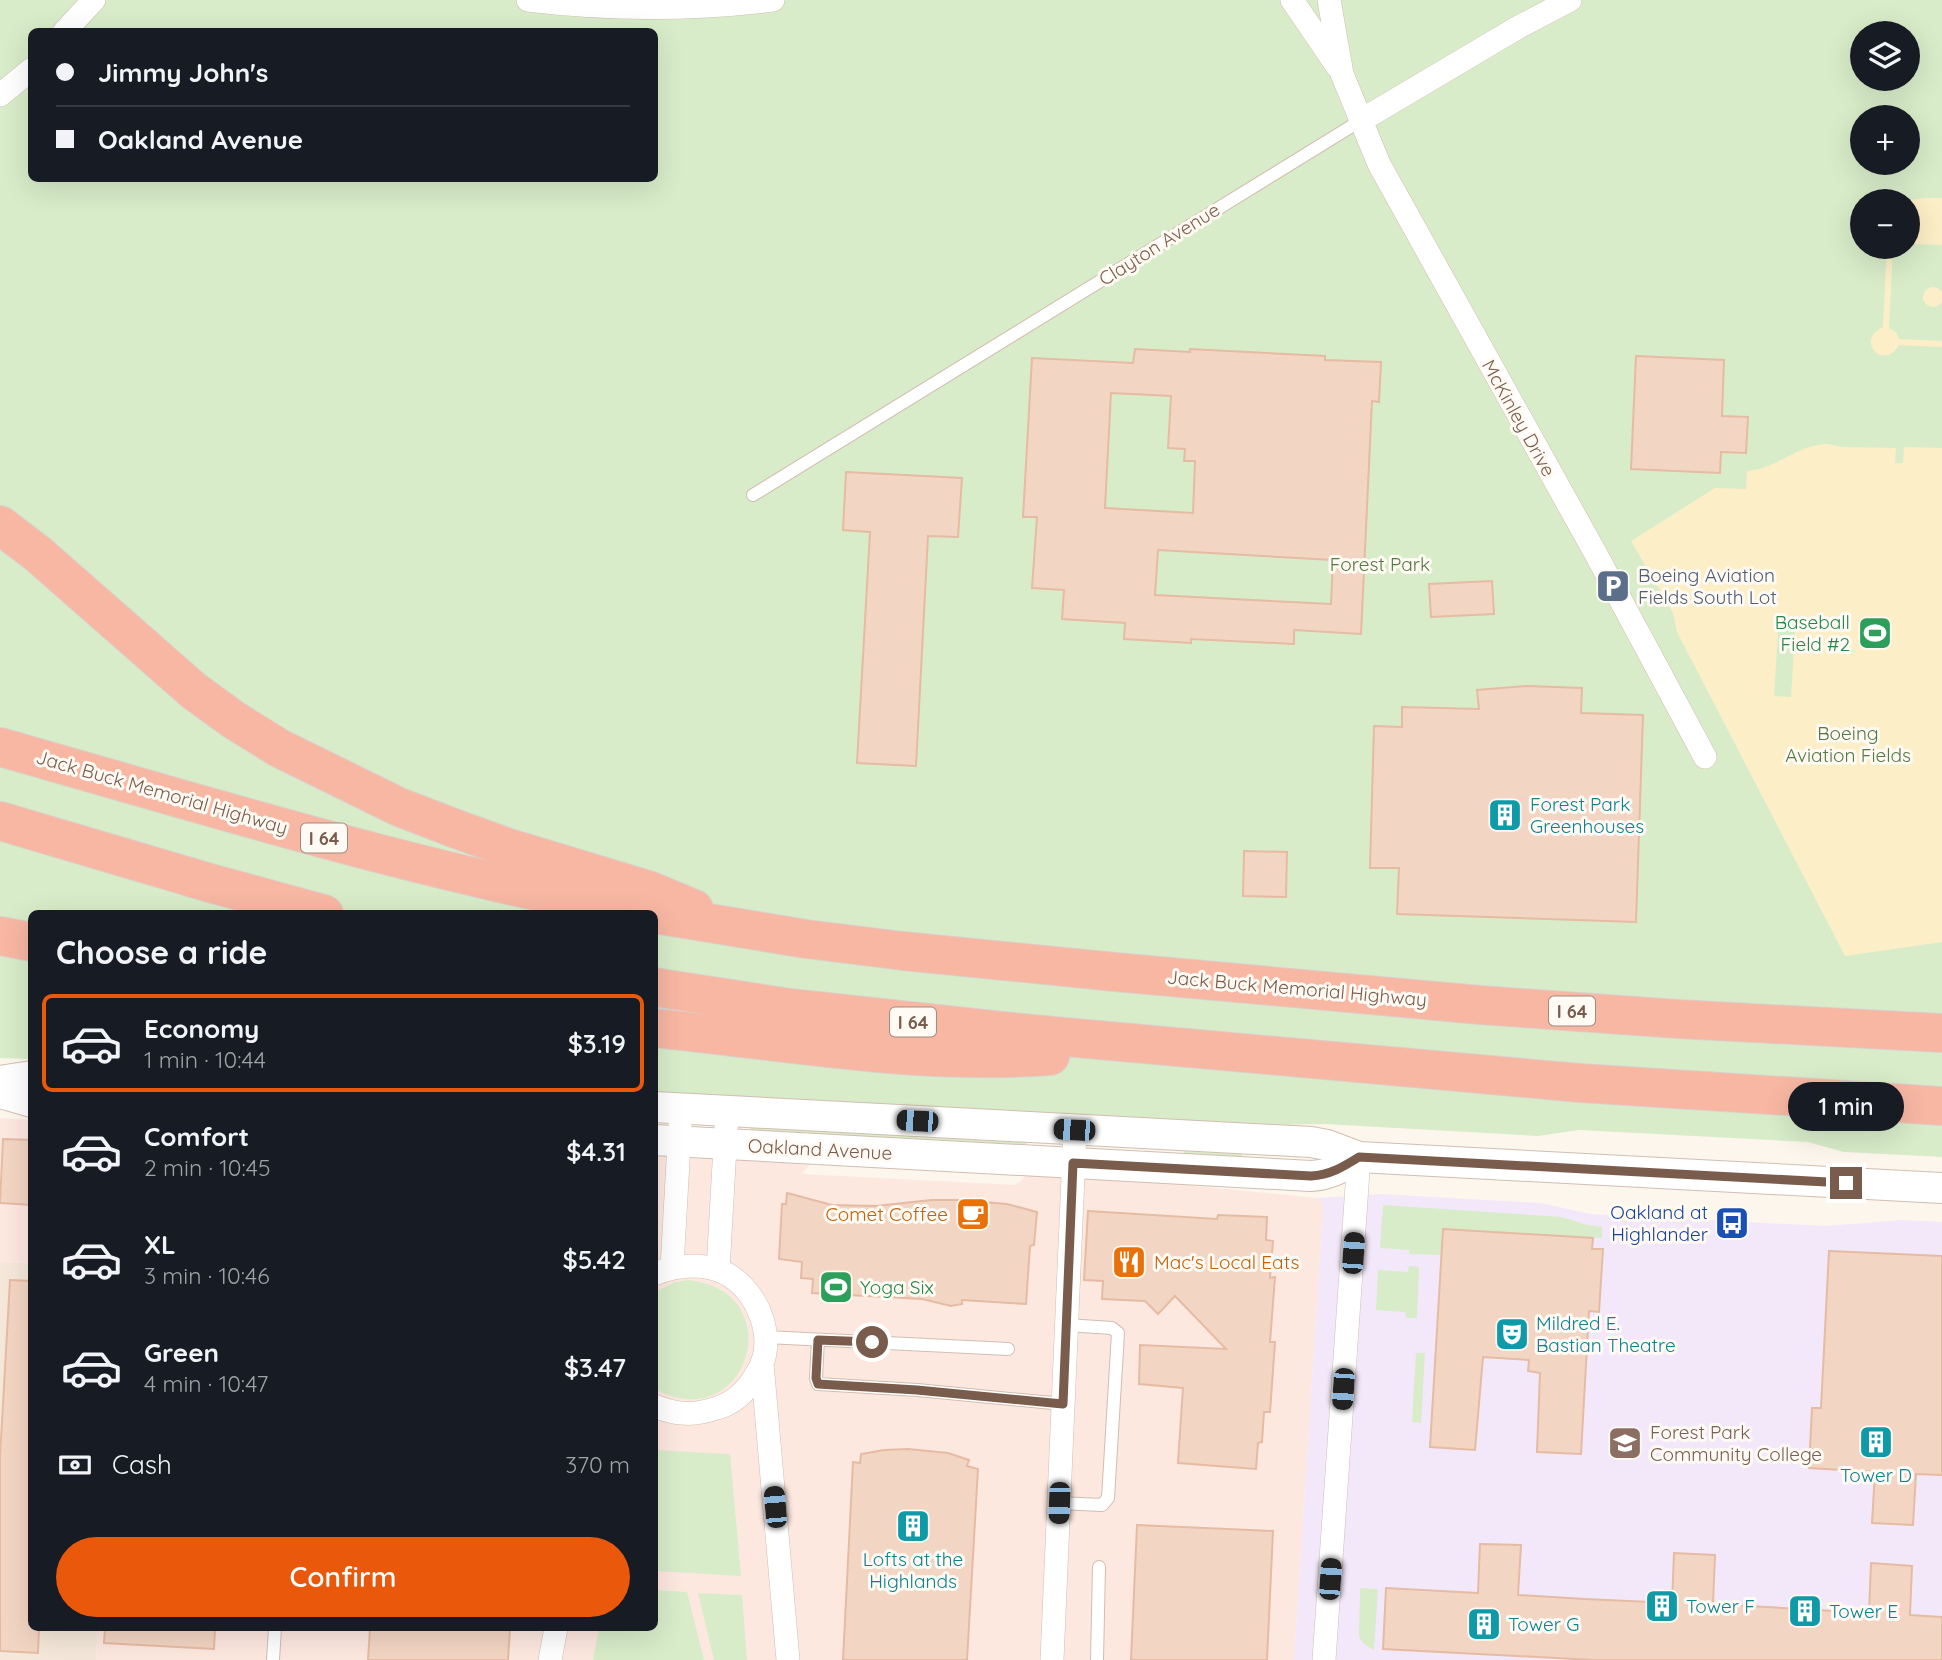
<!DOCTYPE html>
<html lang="en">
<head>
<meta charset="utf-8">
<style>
  :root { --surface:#171b24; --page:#242831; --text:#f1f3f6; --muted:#9ea1a6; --line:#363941; --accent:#ea580c }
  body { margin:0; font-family:Quicksand,sans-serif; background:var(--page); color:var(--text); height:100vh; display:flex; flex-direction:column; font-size:26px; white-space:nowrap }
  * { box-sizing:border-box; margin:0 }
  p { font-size:23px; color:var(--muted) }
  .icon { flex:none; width:38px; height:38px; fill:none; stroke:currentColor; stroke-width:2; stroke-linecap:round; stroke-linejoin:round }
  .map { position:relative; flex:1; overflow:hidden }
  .drawer { position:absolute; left:28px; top:910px; width:630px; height:721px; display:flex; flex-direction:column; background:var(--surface); border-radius:10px; box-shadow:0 7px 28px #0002 }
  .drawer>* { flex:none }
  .hud { position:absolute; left:28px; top:28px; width:630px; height:154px; border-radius:10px; box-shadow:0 7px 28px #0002; display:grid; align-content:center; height:154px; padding:0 28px; background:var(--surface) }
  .tools { position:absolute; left:1850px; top:21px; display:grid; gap:14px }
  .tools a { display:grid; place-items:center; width:70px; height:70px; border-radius:50%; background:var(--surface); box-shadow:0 7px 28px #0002; font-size:35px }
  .end { position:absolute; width:32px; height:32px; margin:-16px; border:9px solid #7a5c4d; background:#fff; box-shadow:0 0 0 4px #fff }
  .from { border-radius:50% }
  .bubble { position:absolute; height:49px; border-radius:24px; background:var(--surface); box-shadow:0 7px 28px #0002; font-size:23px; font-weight:600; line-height:49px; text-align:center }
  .car { position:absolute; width:21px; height:42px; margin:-21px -10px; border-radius:9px; box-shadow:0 0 5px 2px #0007; background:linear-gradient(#222 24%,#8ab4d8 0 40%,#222 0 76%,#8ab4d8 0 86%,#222 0) }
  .hud b { display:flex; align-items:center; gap:24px; height:66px; font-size:26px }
  .hud b+b { border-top:2px solid var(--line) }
  .hud i { width:18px; height:18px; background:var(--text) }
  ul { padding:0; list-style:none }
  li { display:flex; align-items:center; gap:21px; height:98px; margin:0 14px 10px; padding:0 14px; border:4px solid transparent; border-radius:10px }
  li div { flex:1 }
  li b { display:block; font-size:26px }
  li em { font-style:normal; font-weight:600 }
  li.current { border-color:var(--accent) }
  li>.icon { width:63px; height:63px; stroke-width:1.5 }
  h2 { padding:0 28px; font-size:32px; line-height:84px }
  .pay { display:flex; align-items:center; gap:18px; height:77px; padding:0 28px; font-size:26px }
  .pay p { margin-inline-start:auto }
  .primary-button { display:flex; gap:14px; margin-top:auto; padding:14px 28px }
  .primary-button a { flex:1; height:80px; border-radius:42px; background:var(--accent); color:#fff; font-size:28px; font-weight:600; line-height:80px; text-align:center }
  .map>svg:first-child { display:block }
  .residential { fill:#f5e8da }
  .commercial { fill:#fde8e0 }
  .education { fill:#f3e8fa }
  .green { fill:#d8ecc9; fill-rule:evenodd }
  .sand { fill:#fcefc7; fill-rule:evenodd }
  .building { fill:#f3d5c3; stroke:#e6bba3; stroke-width:2; fill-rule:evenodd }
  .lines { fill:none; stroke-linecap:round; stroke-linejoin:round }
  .service-casing { stroke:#d1beb0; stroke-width:14 }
  .minor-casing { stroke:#d1beb0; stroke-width:24 }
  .tertiary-casing { stroke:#d1beb0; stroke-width:32 }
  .motorway-casing { stroke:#dad1cd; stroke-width:40 }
  .service { stroke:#fff; stroke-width:12 }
  .minor { stroke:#fff; stroke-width:23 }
  .tertiary { stroke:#fff; stroke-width:30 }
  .motorway { stroke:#f7b7a3; stroke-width:38 }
  .route { stroke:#7a5c4d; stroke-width:9 }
  .labels { text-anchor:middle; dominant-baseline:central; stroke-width:6; stroke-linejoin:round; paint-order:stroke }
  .shield { fill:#fffaf3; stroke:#a28b7f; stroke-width:2 }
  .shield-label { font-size:18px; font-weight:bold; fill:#7a5c4d }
  .street-label { font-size:19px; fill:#7a5c4d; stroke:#fffaf3 }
  .park-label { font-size:19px; fill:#537a41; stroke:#fffaf3 }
  .service-label { font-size:19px; fill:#4e5e75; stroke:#fffaf3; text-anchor:start }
  .leisure-label { font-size:19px; fill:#27864d; stroke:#fffaf3; text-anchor:end }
  .culture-label { font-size:19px; fill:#0d838f; stroke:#fffaf3; text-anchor:start }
  .transit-label { font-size:19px; fill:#164399; stroke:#fffaf3; text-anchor:end }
  .food-label { font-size:19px; fill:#c56008; stroke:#fffaf3; text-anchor:end }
  .education-label { font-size:19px; fill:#785e54; stroke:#fffaf3; text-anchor:start }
</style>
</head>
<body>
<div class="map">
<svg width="1942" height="1660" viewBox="0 0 1942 1660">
  <rect width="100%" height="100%" fill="#fdf6ec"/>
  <path class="residential" d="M0 1262 31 1263 32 1628H98L96 1660H0Z"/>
  <path class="commercial" d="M0 1118 31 1120V1263L0 1262Z
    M655 1153 813 1160 802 1174 1016 1185 1027 1175 1114 1178 1317 1198 1321 1201 1323 1207 1294 1660H96L98 1628H654Z"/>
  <path class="education" d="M1381 1194 1541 1203 1590 1214 1826 1226 1902 1220 1942 1222V1660H1294L1323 1207 1321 1201 1317 1198Z"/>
  <path class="green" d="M0 0H1942V1157L1844 1152 1808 1142 1579 1130 1538 1136 1325 1124 1264 1125 655 1093 654 914H32L31 1059 0 1058ZM32 32H654V178H32ZM1862 33H1908V79H1862ZM1862 117H1908V163H1862ZM1862 201H1908V247H1862Z
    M750 1125 1027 1140 1026 1147 752 1133Z
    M1184 1151 1242 1154V1160L1184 1157Z
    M1383 1205 1562 1217 1587 1225 1602 1227V1238L1443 1229 1441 1255 1409 1254V1250L1380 1248Z
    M1409 1266 1419 1267 1417 1318H1406L1405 1312 1376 1310 1378 1270 1408 1272Z
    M689 1280C793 1292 747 1439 655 1389V1292L675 1282Z
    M1416 1353H1425L1421 1423 1412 1422Z
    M654 1450 730 1454 741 1576 655 1571Z
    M1360 1588 1378 1589 1374 1650C1367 1646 1362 1644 1359 1636Z
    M655 1590 687 1592 704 1660H593L599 1628H654Z
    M698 1593 742 1595 747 1660H714Z"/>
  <path class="sand" d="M1924 198H1942V245L1908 244V201H1904Z
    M1887 247H1893L1889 328 1896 332 1899 339 1942 341V347L1899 345C1884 372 1854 340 1883 327Z
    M1923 297a10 10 0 1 1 20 0a10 10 0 1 1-20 0Z
    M1827 444 1843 447 1896 448 1895 463H1903L1904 447 1942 448V942L1845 956 1677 632 1673 613 1631 541 1715 488 1746 489 1747 471C1776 469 1799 444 1827 444ZM1779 616 1796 617 1791 697 1774 696Z"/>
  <path class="building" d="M1135 349 1190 352V349L1325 356V360L1381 362 1379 402 1372 401 1361 634 1294 630V644L1191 639V643L1124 639 1125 623 1062 619 1064 590 1032 588 1037 517H1023L1032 358 1133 363ZM1111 393 1171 396 1168 448 1185 449 1184 461H1195L1193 513 1105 508ZM1158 550 1333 560 1331 604 1155 595Z
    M1636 356 1724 360 1722 416 1748 417 1746 453 1721 452 1720 473 1631 469Z
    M846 472 962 478 958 537 928 536 916 766 857 763 870 532 843 530Z
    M1492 581 1494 614 1431 617 1429 584Z
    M1527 686 1582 688 1581 713 1643 715 1636 922 1397 914 1399 868H1370L1374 726 1402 727V707L1479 709 1477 690Z
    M1244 851 1287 852 1286 897 1243 896Z
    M3 1139 32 1140V1205L0 1203Z
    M787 1193 832 1205 876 1206 931 1200H960L1007 1204 1037 1212 1034 1245 1030 1246 1026 1304 962 1300V1304L951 1306 922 1299 812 1293 813 1279 801 1278 802 1262 779 1259 782 1204H786Z
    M1088 1211 1217 1219 1218 1215 1267 1217 1266 1240 1273 1241 1270 1278 1275 1277 1270 1342H1275L1270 1412H1264L1262 1442 1258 1443 1256 1469 1178 1463 1183 1388 1139 1384 1140 1345 1226 1349 1175 1296 1158 1314 1145 1301 1102 1299 1103 1281 1084 1280Z
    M1443 1229 1593 1238 1592 1249H1603L1599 1312 1589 1311 1581 1454 1537 1452 1540 1373 1528 1371 1529 1360 1483 1357 1475 1450 1430 1447Z
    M1829 1251 1942 1256V1475L1916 1474 1913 1525 1872 1523 1875 1472 1809 1468 1812 1408H1821Z
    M10 1280 32 1281V1628H39L38 1653 0 1651V1457Z
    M908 1449 948 1453 969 1460 967 1466 978 1469 967 1660H843L853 1462 860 1463 861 1454 884 1450Z
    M1137 1525 1273 1531 1267 1660H1131Z
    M1480 1544 1521 1545 1518 1595 1585 1599 1672 1603 1674 1553 1715 1555 1713 1604 1869 1613 1871 1563 1912 1566 1910 1615 1942 1617V1660H1594L1383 1649 1386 1588 1478 1593Z
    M105 1628H215L214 1649 104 1643Z
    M370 1628H510L508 1660H368Z"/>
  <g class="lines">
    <g class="service-casing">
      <path id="service" d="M753 495 1360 121
        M766 1337 1008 1349
        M818 1340 816 1378 818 1384 917 1390 1063 1404
        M1059 1503 1102 1505 1108 1498 1118 1333 1112 1328 1066 1325
        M273 1660 275 1628
        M1097 1660 1099 1567"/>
    </g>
    <g class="minor-casing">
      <path id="minor" d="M528 0C610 10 691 10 773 0
        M1292 0 1337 66
        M1329 0 1342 74 1379 164 1597 556 1705 757
        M64 32 94 0
        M0 95 32 69
        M1360 121 1517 28 1570 0
        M672 1267 681 1108
        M718 1270 727 1111
        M654 1274C674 1266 697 1263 718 1270 753 1283 775 1329 762 1364 760 1369 756 1374 754 1378 745 1393 734 1403 717 1408 694 1416 677 1415 654 1406
        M762 1363 788 1660
        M550 1660 556 1628
        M1052 1660 1075 1130
        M1324 1660 1359 1157"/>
    </g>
    <g class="tertiary-casing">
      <path id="tertiary" d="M0 1081 32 1076
        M0 1093 32 1102
        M654 1107 1311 1142 1327 1145 1359 1157 1942 1188
        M654 1140 1311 1176C1330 1175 1343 1167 1359 1157"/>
    </g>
    <g class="motorway-casing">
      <path id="motorway" d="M0 525 38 554 194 691 234 720 279 748 399 807 459 830 509 848 651 891 694 909
        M0 747C215 808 430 875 651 914
        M0 821 210 883 324 914
        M654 914 806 939 903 951 1115 972 1480 1005 1678 1019 1942 1033
        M0 936 32 942
        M654 987 790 1008 1032 1034 1580 1083 1942 1106
        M654 1028C785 1041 918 1066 1050 1056"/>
    </g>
    <use href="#service" class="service"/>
    <use href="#minor" class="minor"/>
    <use href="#tertiary" class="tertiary"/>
    <use href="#motorway" class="motorway"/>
  </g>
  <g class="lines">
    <path class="route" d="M872 1342 818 1340 816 1378 818 1384 917 1390 1063 1404 1073 1163 1311 1176C1330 1175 1343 1167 1359 1157L1846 1183"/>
  </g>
  <defs>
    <g id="parking-square" transform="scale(1.75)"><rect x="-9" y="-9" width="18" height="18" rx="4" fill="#5c6f8a" stroke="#fffaf3"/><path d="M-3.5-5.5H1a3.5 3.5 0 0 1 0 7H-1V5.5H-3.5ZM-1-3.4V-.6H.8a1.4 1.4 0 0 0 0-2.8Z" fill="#fff"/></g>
    <g id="stadium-square" transform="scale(1.75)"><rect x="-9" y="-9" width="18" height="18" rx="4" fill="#2e9e5b" stroke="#fffaf3"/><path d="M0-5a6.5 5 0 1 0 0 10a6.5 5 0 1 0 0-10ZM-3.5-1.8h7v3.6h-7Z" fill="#fff"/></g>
    <g id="building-square" transform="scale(1.75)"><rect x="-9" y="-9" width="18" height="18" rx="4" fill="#0f9aa8" stroke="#fffaf3"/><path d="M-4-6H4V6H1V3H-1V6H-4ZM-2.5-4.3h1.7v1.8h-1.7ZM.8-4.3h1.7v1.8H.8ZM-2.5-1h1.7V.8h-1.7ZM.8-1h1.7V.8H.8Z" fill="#fff"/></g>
    <g id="cafe-square" transform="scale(1.75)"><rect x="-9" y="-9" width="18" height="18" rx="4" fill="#e8710a" stroke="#fffaf3"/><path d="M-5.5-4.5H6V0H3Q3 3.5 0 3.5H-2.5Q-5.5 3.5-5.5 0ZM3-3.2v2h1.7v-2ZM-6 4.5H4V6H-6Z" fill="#fff"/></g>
    <g id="bus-square" transform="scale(1.75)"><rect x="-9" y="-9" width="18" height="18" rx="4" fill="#1a4fb4" stroke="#fffaf3"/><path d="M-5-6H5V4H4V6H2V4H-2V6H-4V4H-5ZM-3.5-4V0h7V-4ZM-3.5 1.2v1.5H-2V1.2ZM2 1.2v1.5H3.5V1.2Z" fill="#fff"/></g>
    <g id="restaurant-square" transform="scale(1.75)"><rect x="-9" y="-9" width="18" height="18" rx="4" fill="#e8710a" stroke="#fffaf3"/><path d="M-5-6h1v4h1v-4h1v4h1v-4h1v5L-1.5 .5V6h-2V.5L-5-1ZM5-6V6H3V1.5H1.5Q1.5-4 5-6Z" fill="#fff"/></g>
    <g id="theatre-square" transform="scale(1.75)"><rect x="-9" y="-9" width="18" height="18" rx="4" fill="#0f9aa8" stroke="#fffaf3"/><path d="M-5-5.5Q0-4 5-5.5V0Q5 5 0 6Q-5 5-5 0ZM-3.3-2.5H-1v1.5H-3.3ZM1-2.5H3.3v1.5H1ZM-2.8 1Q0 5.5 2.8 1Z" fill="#fff"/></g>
    <g id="university-square" transform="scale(1.75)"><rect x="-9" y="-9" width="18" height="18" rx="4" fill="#8d6e63" stroke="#fffaf3"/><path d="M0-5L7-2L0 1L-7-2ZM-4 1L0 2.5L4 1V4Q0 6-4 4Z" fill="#fff"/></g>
  </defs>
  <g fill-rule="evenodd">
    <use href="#parking-square" x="1613" y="586"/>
    <use href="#stadium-square" x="1875" y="633"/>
    <use href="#building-square" x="1505" y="815"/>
    <use href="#cafe-square" x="973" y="1214"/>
    <use href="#bus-square" x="1732" y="1223"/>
    <use href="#restaurant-square" x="1129" y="1262"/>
    <use href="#stadium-square" x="836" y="1287"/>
    <use href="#theatre-square" x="1512" y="1334"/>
    <use href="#building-square" x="1876" y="1442"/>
    <use href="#university-square" x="1625" y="1443"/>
    <use href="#building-square" x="913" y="1526"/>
    <use href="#building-square" x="1662" y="1606"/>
    <use href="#building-square" x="1805" y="1611"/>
    <use href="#building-square" x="1484" y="1624"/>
  </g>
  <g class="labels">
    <g class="shield">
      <rect x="301" y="823.5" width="46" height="29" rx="5"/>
      <rect x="1549" y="996.5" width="46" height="29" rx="5"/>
      <rect x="890" y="1007.5" width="46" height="29" rx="5"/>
    </g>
    <g class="shield-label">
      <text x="324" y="838">I 64</text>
      <text x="1572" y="1011">I 64</text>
      <text x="913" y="1022">I 64</text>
    </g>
    <g class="street-label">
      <text transform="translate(1159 244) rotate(-32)">Clayton Avenue</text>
      <text transform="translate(1519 418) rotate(61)">McKinley Drive</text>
      <text transform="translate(162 792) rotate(16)">Jack Buck Memorial Highway</text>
      <text transform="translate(1297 988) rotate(5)">Jack Buck Memorial Highway</text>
      <text transform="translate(820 1149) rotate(3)">Oakland Avenue</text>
    </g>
    <g class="park-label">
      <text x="1380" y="564">Forest Park</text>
      <text x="1848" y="733">Boeing<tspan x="1848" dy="22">Aviation Fields</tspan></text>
    </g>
    <g class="service-label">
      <text x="1638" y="575">Boeing Aviation<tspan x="1638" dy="22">Fields South Lot</tspan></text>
    </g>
    <g class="leisure-label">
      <text x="1850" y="622">Baseball<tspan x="1850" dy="22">Field #2</tspan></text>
      <text x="860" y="1287" text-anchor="start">Yoga Six</text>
    </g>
    <g class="culture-label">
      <text x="1530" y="804">Forest Park<tspan x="1530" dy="22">Greenhouses</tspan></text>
      <text x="1536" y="1323">Mildred E.<tspan x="1536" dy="22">Bastian Theatre</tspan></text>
      <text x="1876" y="1475" text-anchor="middle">Tower D</text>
      <text x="913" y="1559" text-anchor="middle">Lofts at the<tspan x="913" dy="22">Highlands</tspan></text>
      <text x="1686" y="1606">Tower F</text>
      <text x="1829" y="1611">Tower E</text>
      <text x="1508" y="1624">Tower G</text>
    </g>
    <g class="transit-label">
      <text x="1708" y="1212">Oakland at<tspan x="1708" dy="22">Highlander</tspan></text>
    </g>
    <g class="food-label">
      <text x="948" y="1214">Comet Coffee</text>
      <text x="1154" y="1262" text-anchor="start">Mac's Local Eats</text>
    </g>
    <g class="education-label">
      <text x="1650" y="1432">Forest Park<tspan x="1650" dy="22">Community College</tspan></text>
    </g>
  </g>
</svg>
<div class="tools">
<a><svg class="icon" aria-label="layers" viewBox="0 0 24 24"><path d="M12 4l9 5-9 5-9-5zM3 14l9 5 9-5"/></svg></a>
<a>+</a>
<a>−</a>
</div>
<i class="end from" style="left:872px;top:1342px"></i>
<i class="end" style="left:1846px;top:1183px"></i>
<div class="bubble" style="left:1788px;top:1082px;width:116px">1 min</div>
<i class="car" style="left:917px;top:1121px;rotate:273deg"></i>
<i class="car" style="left:1074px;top:1130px;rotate:273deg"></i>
<i class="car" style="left:1353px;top:1253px;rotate:4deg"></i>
<i class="car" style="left:1343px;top:1389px;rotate:184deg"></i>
<i class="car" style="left:1059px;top:1503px;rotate:182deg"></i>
<i class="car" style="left:775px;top:1507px;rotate:355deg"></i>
<i class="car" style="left:1330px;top:1579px;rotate:4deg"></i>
<div class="hud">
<b><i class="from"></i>Jimmy John's</b>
<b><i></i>Oakland Avenue</b>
</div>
<section class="drawer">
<h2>Choose a ride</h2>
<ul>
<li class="current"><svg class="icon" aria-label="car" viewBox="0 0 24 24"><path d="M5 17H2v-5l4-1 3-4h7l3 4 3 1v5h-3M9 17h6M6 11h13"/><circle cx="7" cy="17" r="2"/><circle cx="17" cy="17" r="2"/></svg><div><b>Economy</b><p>1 min · 10:44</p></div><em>$3.19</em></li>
<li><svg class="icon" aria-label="car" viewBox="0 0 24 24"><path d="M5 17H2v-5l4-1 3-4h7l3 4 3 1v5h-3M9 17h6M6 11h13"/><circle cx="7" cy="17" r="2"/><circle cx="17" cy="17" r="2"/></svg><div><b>Comfort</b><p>2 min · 10:45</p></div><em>$4.31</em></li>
<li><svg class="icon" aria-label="car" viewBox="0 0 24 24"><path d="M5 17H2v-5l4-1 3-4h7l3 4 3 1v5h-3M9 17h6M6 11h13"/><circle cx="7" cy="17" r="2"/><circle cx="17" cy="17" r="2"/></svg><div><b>XL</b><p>3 min · 10:46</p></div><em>$5.42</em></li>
<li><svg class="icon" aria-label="car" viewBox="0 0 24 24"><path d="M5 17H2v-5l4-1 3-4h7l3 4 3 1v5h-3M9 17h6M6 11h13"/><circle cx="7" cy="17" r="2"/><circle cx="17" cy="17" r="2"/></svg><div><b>Green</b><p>4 min · 10:47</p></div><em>$3.47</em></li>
</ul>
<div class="pay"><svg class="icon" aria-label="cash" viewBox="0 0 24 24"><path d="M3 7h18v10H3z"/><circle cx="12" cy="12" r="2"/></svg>Cash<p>370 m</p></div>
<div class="primary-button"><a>Confirm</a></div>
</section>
</div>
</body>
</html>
